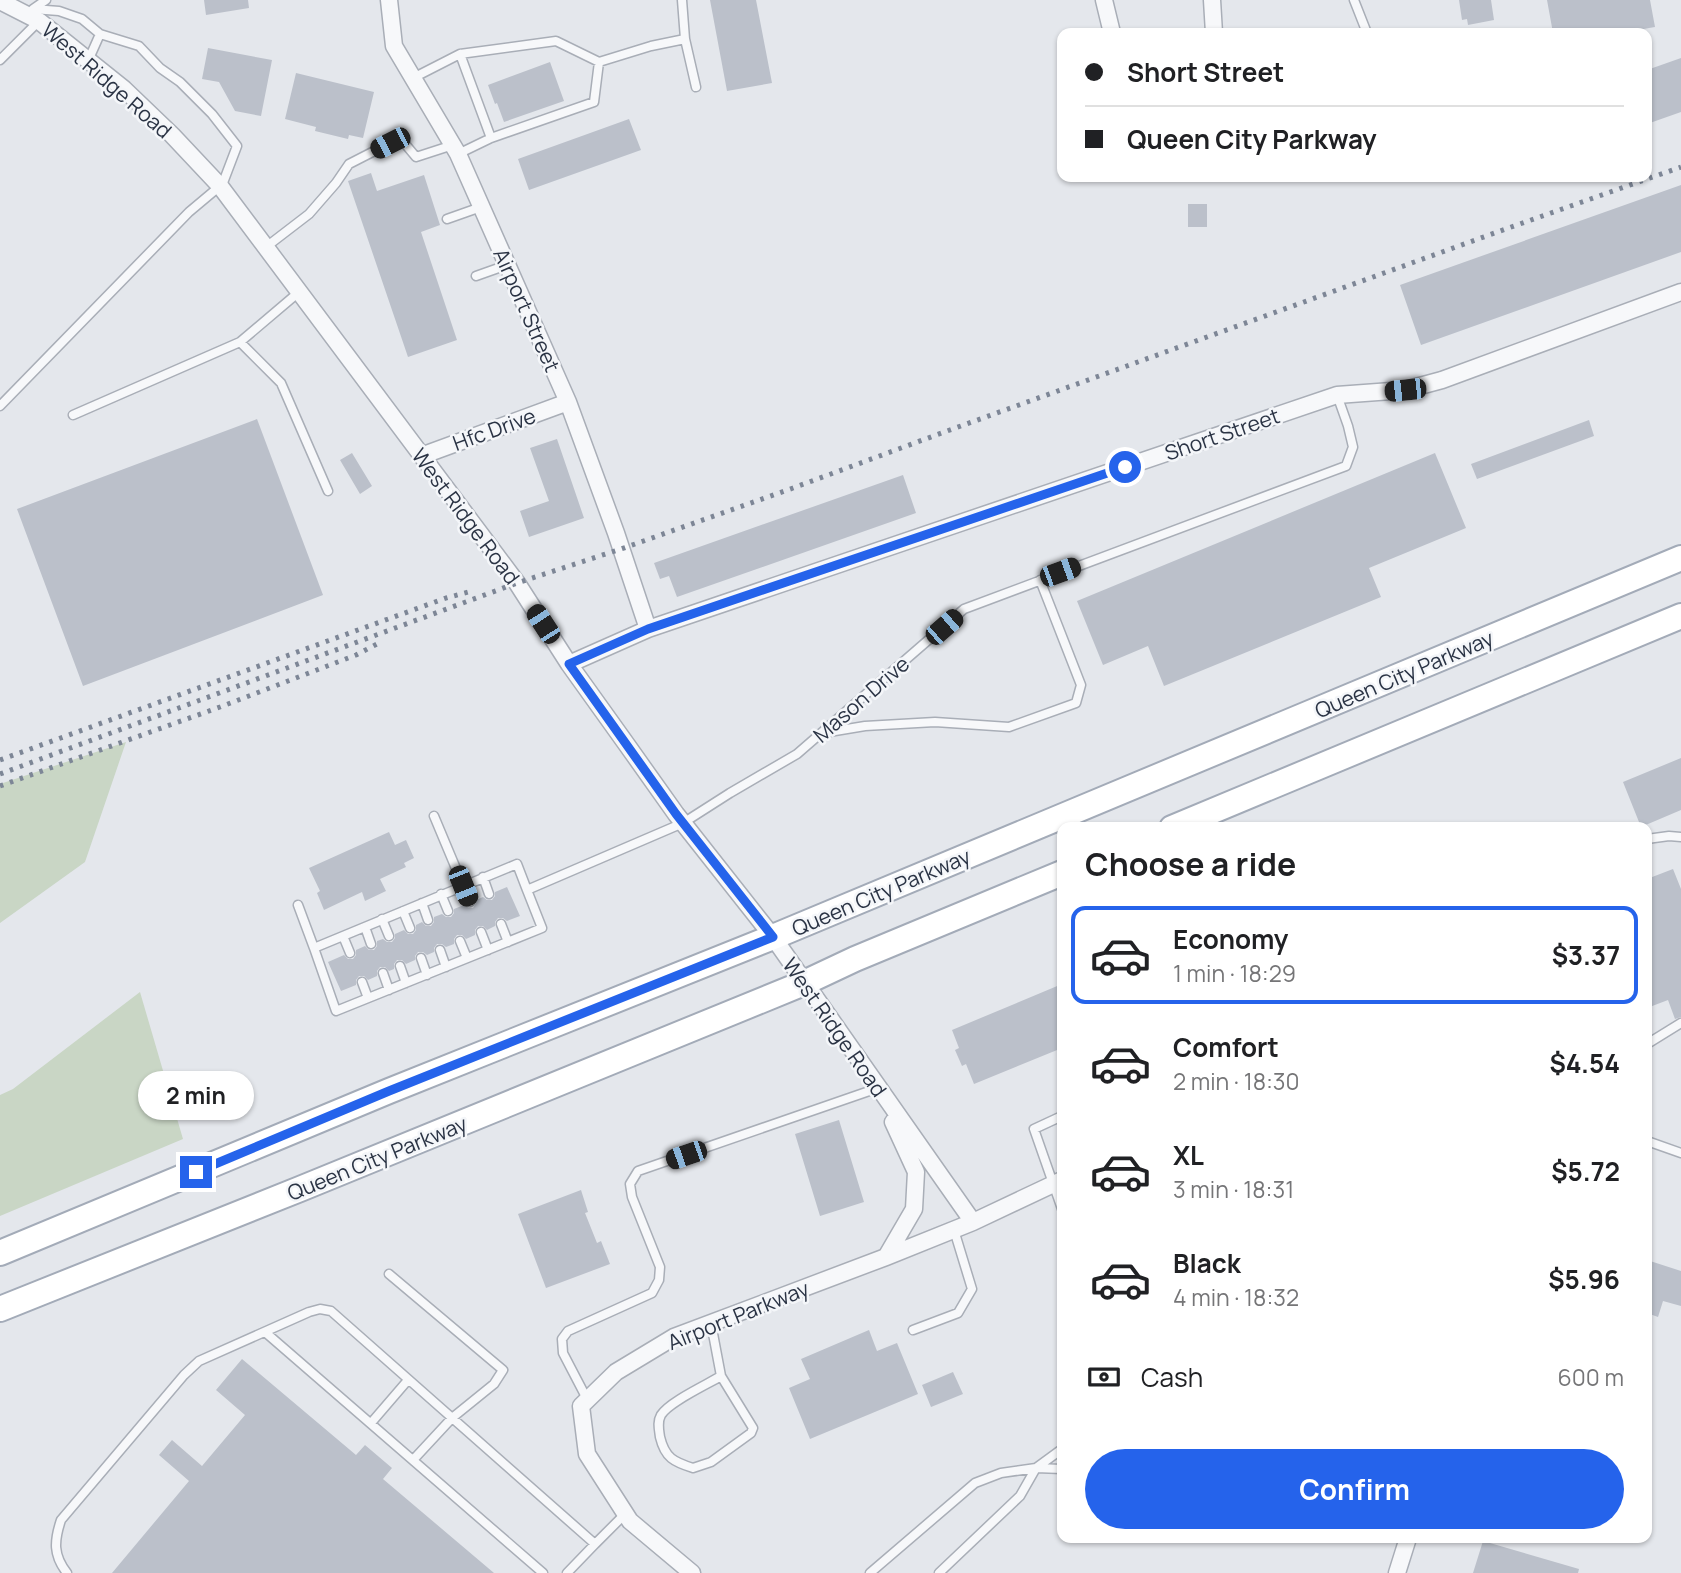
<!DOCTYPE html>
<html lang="en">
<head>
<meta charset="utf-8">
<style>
  :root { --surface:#fff; --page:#f2f2f2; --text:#202124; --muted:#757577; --line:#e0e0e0; --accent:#2563eb }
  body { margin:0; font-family:Manrope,sans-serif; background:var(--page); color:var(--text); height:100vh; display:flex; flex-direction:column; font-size:26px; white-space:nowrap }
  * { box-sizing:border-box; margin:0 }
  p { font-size:23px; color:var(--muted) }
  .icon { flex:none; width:38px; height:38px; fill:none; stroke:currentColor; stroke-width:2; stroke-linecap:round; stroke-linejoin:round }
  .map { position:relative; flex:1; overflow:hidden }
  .sheet { position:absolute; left:1057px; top:822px; width:595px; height:721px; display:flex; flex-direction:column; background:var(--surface); border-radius:14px; box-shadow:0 2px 5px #0004 }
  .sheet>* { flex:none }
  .guide { position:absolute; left:1057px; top:28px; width:595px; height:154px; border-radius:14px; box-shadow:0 2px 5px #0004; display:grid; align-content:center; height:154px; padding:0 28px; background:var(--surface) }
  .end { position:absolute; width:32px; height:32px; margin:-16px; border:9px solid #2563eb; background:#fff; box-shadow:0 0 0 4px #fff }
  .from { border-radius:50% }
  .bubble { position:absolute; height:49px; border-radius:24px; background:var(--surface); box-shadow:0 2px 5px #0004; font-size:23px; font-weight:700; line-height:49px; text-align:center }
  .car { position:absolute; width:21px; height:42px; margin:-21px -10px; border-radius:9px; box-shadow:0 0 5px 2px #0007; background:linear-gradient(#222 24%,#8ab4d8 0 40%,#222 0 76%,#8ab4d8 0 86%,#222 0) }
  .guide b { display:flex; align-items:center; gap:24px; height:66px; font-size:26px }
  .guide b+b { border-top:2px solid var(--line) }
  .guide i { width:18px; height:18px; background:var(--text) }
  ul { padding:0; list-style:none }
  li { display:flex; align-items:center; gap:21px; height:98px; margin:0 14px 10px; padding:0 14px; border:4px solid transparent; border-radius:14px }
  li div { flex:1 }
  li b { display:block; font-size:26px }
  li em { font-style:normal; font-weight:700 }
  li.on { border-color:var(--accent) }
  li>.icon { width:63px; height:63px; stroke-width:1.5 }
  h2 { padding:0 28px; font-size:32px; line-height:84px }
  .pay { display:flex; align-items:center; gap:18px; height:77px; padding:0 28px; font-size:26px }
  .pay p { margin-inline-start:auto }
  .primary-button { display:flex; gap:14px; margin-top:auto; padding:14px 28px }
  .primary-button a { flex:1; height:80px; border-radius:42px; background:var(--accent); color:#fff; font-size:28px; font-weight:700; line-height:80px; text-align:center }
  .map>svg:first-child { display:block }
  .green { fill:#c9d6c5 }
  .building { fill:#bbc0ca }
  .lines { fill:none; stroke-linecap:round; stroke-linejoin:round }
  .lane-casing { stroke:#a9aeb7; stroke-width:11 }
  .street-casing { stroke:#a9aeb7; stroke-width:19 }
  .primary-casing { stroke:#a3abb8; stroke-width:28 }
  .lane { stroke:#f7f8fa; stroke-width:8 }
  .street { stroke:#f7f8fa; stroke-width:16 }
  .primary { stroke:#fff; stroke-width:24 }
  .rail { stroke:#7d8696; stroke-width:5; stroke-dasharray:3.5 7; stroke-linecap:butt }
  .route { stroke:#2563eb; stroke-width:9 }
  .labels { text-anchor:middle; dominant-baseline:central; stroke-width:5; stroke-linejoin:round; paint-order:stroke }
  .street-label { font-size:21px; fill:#2b3445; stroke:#f4f6f9 }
</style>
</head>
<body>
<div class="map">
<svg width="1681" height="1573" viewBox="0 0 1681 1573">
  <rect width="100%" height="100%" fill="#e4e7ec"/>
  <path class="green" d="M126 742 85 862 0 923V784Z
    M140 992 183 1139 0 1216V1095L13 1089Z"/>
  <path class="building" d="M204 0H248L249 8 206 15Z
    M710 0H756L772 83 727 91Z
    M1459 0H1491L1494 20 1468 25 1467 19 1462 20Z
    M1547 0H1650L1655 27 1620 33H1553Z
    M208 48 272 60 261 116 235 111 219 82 202 79Z
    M1681 58V112L1647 124V70Z
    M550 62 564 101 504 122 497 103 495 104 488 85Z
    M296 73 374 92 363 138 349 135 348 139 315 131 316 127 285 119Z
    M629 119 641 150 529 190 518 159Z
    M371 173 377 191 424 175 440 225 421 232 457 340 408 357 348 181Z
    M1681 185V252L1421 345 1400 285Z
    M1188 204H1207V227H1188Z
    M257 419 323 595 83 686 17 509Z
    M1589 420 1594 436 1477 479 1471 464Z
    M557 439 584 518 529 537 520 511 549 501 530 448Z
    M352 453 372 486 360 494 340 460Z
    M1435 453 1466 528 1369 568 1381 597 1164 686 1148 646 1103 665 1077 601Z
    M903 475 916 513 677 597 669 576 660 579 654 563Z
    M1681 758V810L1641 827 1623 782Z
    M389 832 395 845 406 840 414 858 404 863 406 867 380 879 386 891 365 901 362 892 324 910 317 893 320 891 309 868Z
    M1673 869 1681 889V1017L1675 1019 1668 1000 1647 1008V879Z
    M507 887 520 916 507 921 503 918H498L495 922V926L487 930 483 926H478L475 930V935L466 939 462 935H457L454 939V944L446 947 442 944H437L434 948V952L427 955 423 952H418L415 956V960L406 964 402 960H397L394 964V969L389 971 385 967H380L377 971V976L368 980 364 976H359L356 980V985L341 991 328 962 344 955 348 959H353L356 955V950L365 946 369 950H374L377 946V941L383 939 387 942H392L395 938V934L404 930 408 934H413L416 930V925L422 922 426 926H431L434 922V917L442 914 446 917H451L454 913V909L464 905 469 908H473L476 903V900L483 897 487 900H492L495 896V892Z
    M1062 984V1048L974 1084 966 1064 962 1066 955 1050 959 1048 952 1030Z
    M839 1120 864 1202 820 1216 795 1134Z
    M581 1190 588 1212 585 1213 597 1243 601 1241 610 1264 546 1288 518 1214Z
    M1647 1260 1681 1271V1306L1663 1301 1658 1317 1647 1313Z
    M869 1330 877 1351 897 1343 918 1394 810 1439 789 1388 810 1379 801 1359Z
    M242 1359 356 1455 365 1445 392 1468 383 1479 494 1573H112L189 1481 159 1455 172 1440 202 1466 245 1415 216 1390Z
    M953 1372 963 1394 931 1407 922 1385Z
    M1483 1541 1579 1569 1578 1573H1473Z"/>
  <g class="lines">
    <g class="lane-casing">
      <path id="lane" d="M682 0 685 39 696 87
        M1354 0 1367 33
        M33 9 46 0
        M27 15 33 9 59 11 82 19 100 34
        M460 54 491 138
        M0 60 39 21
        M88 61 100 34 139 46 160 68 180 82 212 114 237 146 221 188
        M413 78 460 54 556 41 599 62 651 46 685 39
        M458 154 491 138 594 102 599 62
        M447 219 481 207
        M266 247 309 214 336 183 349 164 390 143 399 141 406 145 416 157 453 145
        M476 276 507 265
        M240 342 281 383 328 491
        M0 406 189 212 220 186
        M73 415 240 342 299 292
        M823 733 865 726 935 722 1009 727 1076 703 1081 685 1040 580
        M434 816 470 902
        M1647 839 1669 836 1681 837
        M483 877 489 894
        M527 890 517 864 314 948 336 1011 542 928 527 890 683 823 730 793 797 754 964 609 1346 466 1353 447 1348 426 1337 395
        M441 894 448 911
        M422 903 428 920
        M298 905 314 948
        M403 911 410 928
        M382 919 389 936
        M501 924 508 942
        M365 927 371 944
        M481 932 488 950
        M343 936 350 953
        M460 941 467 958
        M440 950 446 967
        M421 958 427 975
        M400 966 406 983
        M383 973 389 990
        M362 982 368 998
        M1647 1044 1681 1023
        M1062 1116 1034 1129 1062 1209
        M1647 1141 1681 1153
        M389 1274 503 1370 494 1384 452 1418 413 1460
        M711 1323 721 1376 753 1428 751 1433 711 1462 693 1468C674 1462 665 1458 660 1437 659 1429 657 1422 661 1415 669 1402 706 1385 721 1376
        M913 1330 958 1313 972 1289 954 1230
        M265 1332 543 1573
        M587 1399 563 1353 562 1339 568 1331 652 1293 659 1280 660 1267 632 1197 630 1184 638 1171 878 1088
        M371 1423 408 1380
        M67 1573C53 1555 54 1541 61 1520L184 1375 199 1361 309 1312 320 1309 331 1311 595 1544 625 1514
        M567 1573 595 1544
        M870 1573 975 1483 1001 1473 1036 1468 1062 1449
        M939 1573 1020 1496 1036 1468 1062 1469"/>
    </g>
    <g class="street-casing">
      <path id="street" d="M389 0 394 46 458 154 568 402 616 533 648 629
        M1104 0 1112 33
        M1212 0 1214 33
        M0 1 39 21 124 89 172 135 220 186 517 583 569 664 627 745 676 814 773 937 973 1222
        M421 456 568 402
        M569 664 648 629 1337 395 1405 390 1442 380 1681 292
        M886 1257 914 1209 916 1172 893 1122
        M692 1573 630 1521 587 1454 581 1406 616 1372 674 1337 886 1257 973 1222 1062 1180
        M1397 1573 1408 1538"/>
    </g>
    <g class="primary-casing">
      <path id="primary" d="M1172 828 1681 616
        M0 1253 389 1091 773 937 1681 558
        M0 1309 300 1189 804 983 855 959 1062 873"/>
    </g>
    <use href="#lane" class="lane"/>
    <use href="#street" class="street"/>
    <use href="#primary" class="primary"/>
    <path class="rail" d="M0 760 446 598 472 591
      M0 774 517 583 621 549 793 488 947 431 1514 226 1681 167
      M0 786 220 707 356 655 377 644"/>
  </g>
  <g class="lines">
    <path class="route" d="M196 1172 389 1091 773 937 676 814 569 664 648 629 1125 467"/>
  </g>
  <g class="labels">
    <g class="street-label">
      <text transform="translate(107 80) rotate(41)">West Ridge Road</text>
      <text transform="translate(527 310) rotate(66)">Airport Street</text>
      <text transform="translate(494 429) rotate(-20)">Hfc Drive</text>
      <text transform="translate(1222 434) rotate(-19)">Short Street</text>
      <text transform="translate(466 516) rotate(53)">West Ridge Road</text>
      <text transform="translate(1404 674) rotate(-23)">Queen City Parkway</text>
      <text transform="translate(861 699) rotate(-41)">Mason Drive</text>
      <text transform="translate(881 892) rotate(-23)">Queen City Parkway</text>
      <text transform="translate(835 1027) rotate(55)">West Ridge Road</text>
      <text transform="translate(377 1158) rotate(-22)">Queen City Parkway</text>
      <text transform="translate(738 1315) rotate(-22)">Airport Parkway</text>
    </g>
  </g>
</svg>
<i class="end from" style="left:1125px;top:467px"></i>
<i class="end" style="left:196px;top:1172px"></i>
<div class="bubble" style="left:138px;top:1071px;width:116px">2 min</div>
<i class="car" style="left:390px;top:143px;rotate:243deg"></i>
<i class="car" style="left:1405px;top:390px;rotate:264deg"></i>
<i class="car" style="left:1060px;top:572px;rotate:70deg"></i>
<i class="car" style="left:543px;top:624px;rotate:327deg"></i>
<i class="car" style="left:944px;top:627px;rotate:49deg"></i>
<i class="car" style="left:463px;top:886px;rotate:158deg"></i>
<i class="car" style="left:686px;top:1155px;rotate:251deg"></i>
<div class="guide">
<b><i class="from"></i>Short Street</b>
<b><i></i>Queen City Parkway</b>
</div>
<section class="sheet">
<h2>Choose a ride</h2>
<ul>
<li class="on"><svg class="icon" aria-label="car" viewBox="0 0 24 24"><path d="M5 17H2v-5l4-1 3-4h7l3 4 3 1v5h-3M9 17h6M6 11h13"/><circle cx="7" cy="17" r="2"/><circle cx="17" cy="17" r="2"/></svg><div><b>Economy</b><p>1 min · 18:29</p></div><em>$3.37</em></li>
<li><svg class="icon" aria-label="car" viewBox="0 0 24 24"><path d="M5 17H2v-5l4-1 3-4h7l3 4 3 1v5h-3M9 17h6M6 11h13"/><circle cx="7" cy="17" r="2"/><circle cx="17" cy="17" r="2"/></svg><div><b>Comfort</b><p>2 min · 18:30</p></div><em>$4.54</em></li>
<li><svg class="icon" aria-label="car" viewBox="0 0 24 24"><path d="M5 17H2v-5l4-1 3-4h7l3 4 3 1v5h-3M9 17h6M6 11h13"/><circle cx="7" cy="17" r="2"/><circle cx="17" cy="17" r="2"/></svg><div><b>XL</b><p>3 min · 18:31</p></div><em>$5.72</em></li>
<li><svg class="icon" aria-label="car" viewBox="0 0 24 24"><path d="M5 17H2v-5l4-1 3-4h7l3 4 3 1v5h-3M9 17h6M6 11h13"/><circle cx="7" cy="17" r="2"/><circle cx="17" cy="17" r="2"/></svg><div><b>Black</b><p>4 min · 18:32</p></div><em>$5.96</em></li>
</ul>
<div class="pay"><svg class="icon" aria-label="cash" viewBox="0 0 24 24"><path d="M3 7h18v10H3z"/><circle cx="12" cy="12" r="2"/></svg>Cash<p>600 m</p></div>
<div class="primary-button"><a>Confirm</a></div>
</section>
</div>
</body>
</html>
